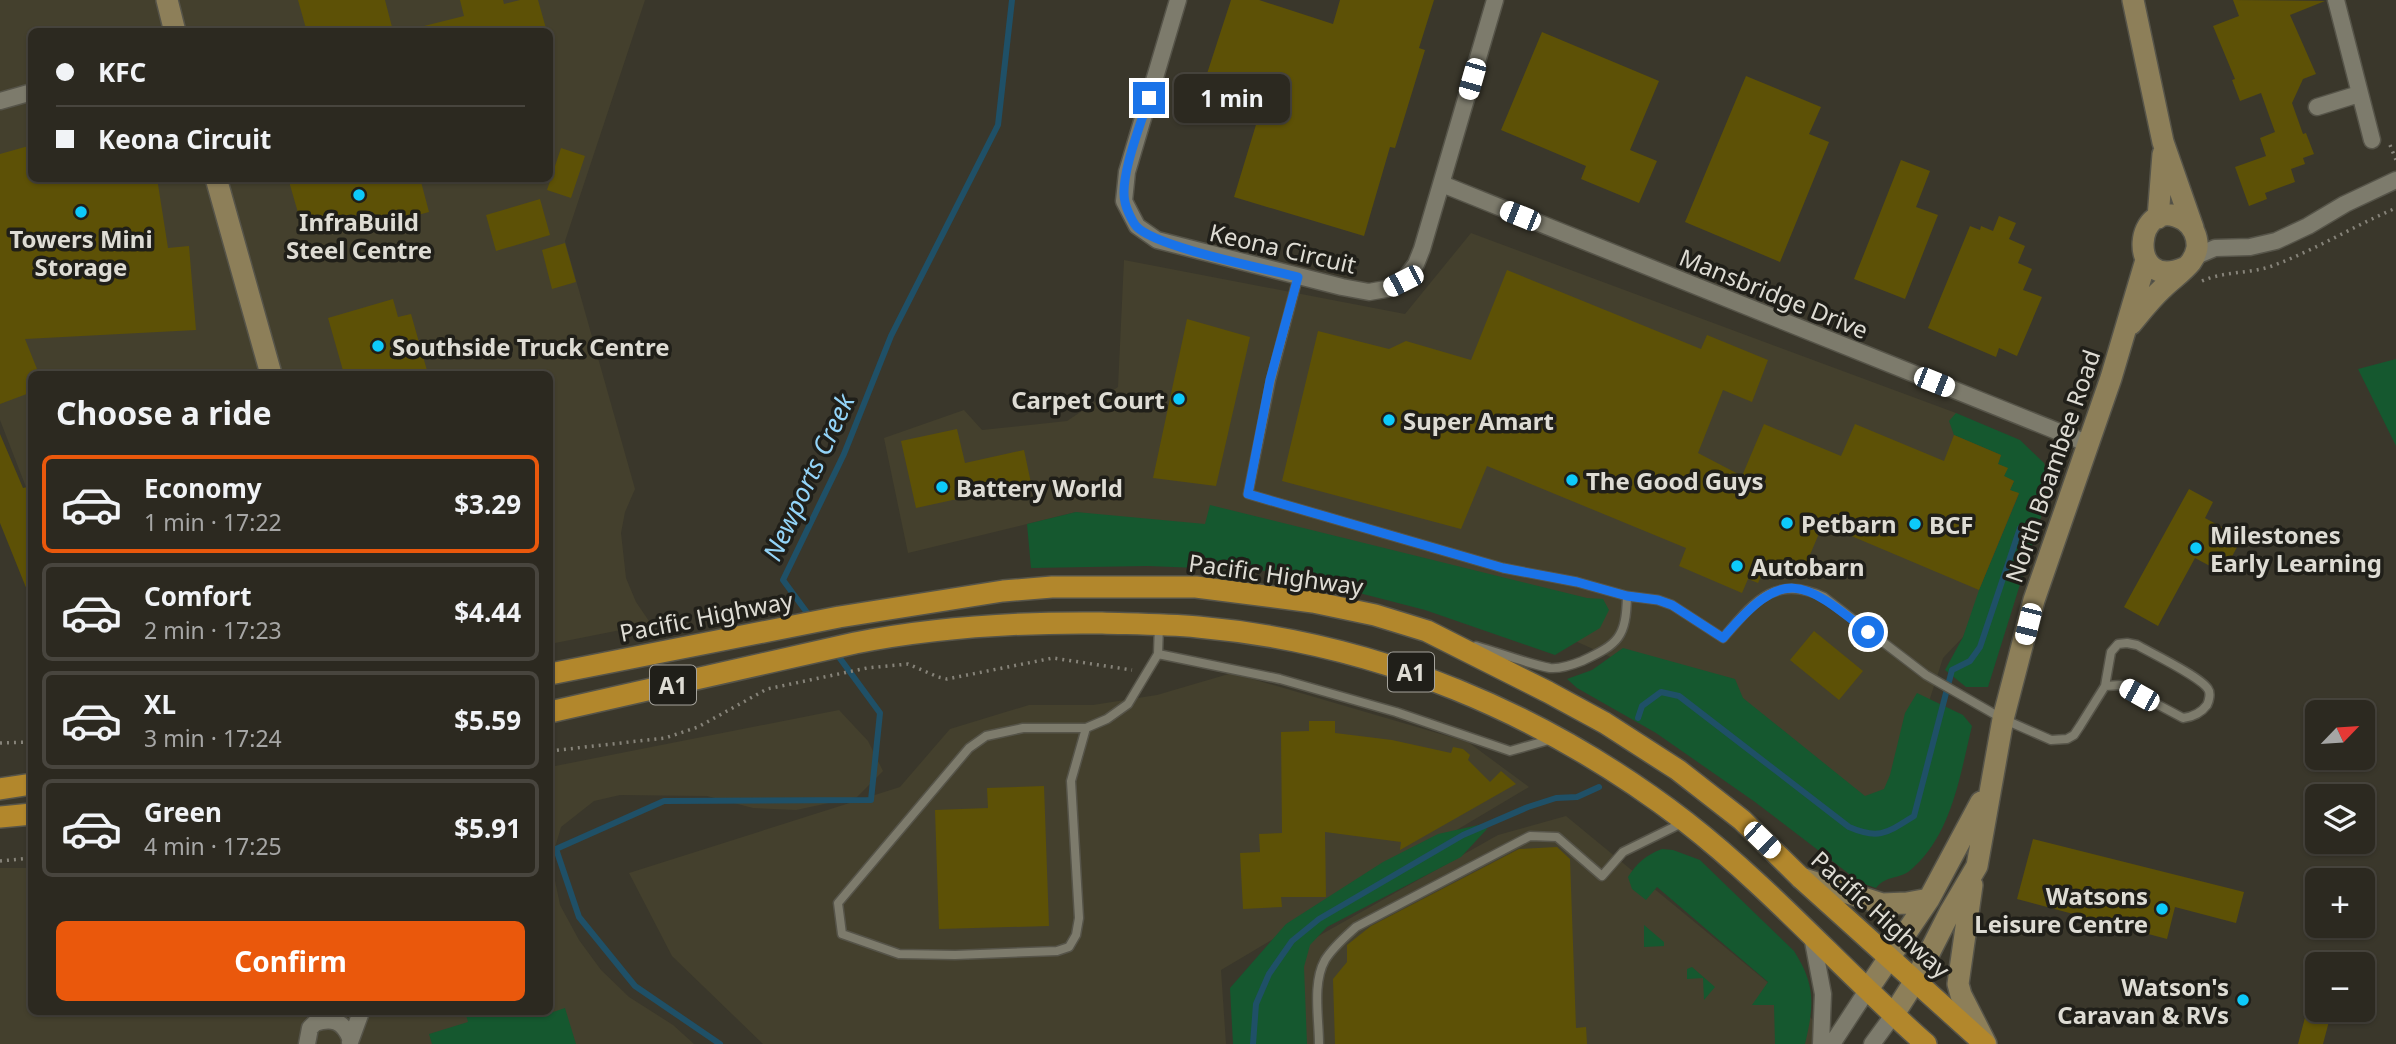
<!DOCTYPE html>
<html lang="en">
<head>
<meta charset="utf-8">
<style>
  :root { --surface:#2c2920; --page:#343129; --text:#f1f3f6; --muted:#a6a6a5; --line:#48453e; --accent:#ea580c }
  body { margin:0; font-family:"Noto Sans",sans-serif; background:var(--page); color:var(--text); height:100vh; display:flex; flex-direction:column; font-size:26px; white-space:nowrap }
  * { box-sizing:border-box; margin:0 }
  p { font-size:23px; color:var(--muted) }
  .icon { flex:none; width:38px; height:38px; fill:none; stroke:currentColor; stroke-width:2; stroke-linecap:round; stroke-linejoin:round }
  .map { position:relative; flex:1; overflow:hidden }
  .panel { position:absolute; left:28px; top:371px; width:525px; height:644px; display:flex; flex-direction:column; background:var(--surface); border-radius:10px; box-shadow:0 2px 5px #0004,0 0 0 2px var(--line) }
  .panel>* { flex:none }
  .hud { position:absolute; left:28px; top:28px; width:525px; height:154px; border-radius:10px; box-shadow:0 2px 5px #0004,0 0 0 2px var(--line); display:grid; align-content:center; height:154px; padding:0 28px; background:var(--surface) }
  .needle { width:46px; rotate:65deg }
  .fabs { position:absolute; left:2305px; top:700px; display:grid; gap:14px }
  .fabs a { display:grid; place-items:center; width:70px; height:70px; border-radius:10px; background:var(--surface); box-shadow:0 2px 5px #0004,0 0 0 2px var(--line); font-size:35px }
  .end { position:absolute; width:32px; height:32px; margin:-16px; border:9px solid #1a73e8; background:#fff; box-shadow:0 0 0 4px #fff }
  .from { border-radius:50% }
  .bubble { position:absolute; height:49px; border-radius:10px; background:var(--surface); box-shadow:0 2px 5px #0004,0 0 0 2px var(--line); font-size:23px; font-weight:700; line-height:49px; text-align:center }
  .car { position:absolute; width:21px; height:42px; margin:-21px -10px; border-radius:9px; box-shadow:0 0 5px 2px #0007; background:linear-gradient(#fff 24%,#345 0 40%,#fff 0 76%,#345 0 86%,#fff 0) }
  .hud b { display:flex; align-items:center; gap:24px; height:66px; font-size:26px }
  .hud b+b { border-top:2px solid var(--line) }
  .hud i { width:18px; height:18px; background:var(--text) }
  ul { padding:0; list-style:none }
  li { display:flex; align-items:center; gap:21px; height:98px; margin:0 14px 10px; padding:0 14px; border:4px solid var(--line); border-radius:10px }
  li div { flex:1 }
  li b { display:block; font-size:26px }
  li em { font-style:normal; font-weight:700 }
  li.current { border-color:var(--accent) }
  li>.icon { width:63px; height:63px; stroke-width:1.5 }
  h2 { padding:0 28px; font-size:32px; line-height:84px }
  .action { display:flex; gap:14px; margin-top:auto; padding:14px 28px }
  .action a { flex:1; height:80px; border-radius:10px; background:var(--accent); color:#fff; font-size:28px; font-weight:700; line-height:80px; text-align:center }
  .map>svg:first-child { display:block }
  .built { fill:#44402d; fill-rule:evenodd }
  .green { fill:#15582f }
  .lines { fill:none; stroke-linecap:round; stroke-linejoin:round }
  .stream { stroke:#1f5067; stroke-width:6 }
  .building { fill:#5d5106 }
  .lane-casing { stroke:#565449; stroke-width:11 }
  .street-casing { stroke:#565449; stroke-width:19 }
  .secondary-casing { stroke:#565449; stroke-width:24 }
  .highway-casing { stroke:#565449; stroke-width:24 }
  .path { stroke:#868379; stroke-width:3.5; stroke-dasharray:2 5; stroke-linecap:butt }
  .lane { stroke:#7d7b6c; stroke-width:8 }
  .street { stroke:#7d7b6c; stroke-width:16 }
  .secondary { stroke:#8d7f59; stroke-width:21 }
  .highway { stroke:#b2872c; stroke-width:21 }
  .route { stroke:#1a73e8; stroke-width:9 }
  .poi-dot { fill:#0dcafa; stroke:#201f19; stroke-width:2.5 }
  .labels { text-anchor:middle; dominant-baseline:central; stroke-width:7; stroke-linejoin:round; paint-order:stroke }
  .shield { fill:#201f19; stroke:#a5a39c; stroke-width:2 }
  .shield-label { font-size:23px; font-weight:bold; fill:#dedcd4 }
  .poi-label { font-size:24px; font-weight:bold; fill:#dedcd4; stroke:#201f19; text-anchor:start }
  .street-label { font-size:24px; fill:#dedcd4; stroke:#201f19 }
  .water-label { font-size:26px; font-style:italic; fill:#93d4f8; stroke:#201f19 }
</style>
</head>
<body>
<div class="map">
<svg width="2396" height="1044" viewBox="0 0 2396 1044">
  <rect width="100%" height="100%" fill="#3a372b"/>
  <path class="built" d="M0 0H645L565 241 635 489 625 512 621 533 626 578 636 602 651 624 550 644V374H32L31 500 0 420ZM32 32H550V178H32Z
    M1471 233 1956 413 2037 466 1963 637 1943 658 1924 717 1881 815 1657 678 1385 555 1076 512 908 553 884 438 964 410 982 430 1067 421 1118 387 1124 260 1405 314Z
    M1232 673 1468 742 1529 787 1221 970 1226 1044H763L672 956 629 873 900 787 950 729 1029 705H1093L1157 695Z
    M839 710 868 741 883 771 857 797 796 810 753 808 707 796 620 795 594 801 561 827 551 861 560 905 579 940 601 970 629 997 673 1025 694 1044H0V868H31L32 1012H550V767Z
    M1566 816 1811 1018 1835 1044H1297L1299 947 1498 835Z"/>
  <path class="green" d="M2396 359V446L2358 369Z
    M1956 413 2020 440 2044 463 2051 485 1988 687H1966L1945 670 1963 637 1979 590 2019 494 2010 490 2014 481 2004 476 2007 468 1998 464 2001 455 1954 435 1949 421Z
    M1210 505 1587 598 1603 599 1609 610 1600 628 1555 655 1425 610 1274 571 1148 566 1031 568 1027 524 1076 512 1205 524Z
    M1623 648 1735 679 1743 698 1865 796 1884 789 1890 775 1905 713 1917 693 1963 715 1972 726C1961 771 1953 826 1920 861 1917 864 1912 869 1908 872 1897 879 1885 876 1876 888L1861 883 1755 802 1656 733 1577 688 1567 679 1592 670Z
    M1483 824 1487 829 1461 857 1327 927 1310 945 1304 967 1307 1044H1233L1230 988 1286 924 1383 862 1438 834Z
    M1662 849 1673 850 1700 860 1794 951C1816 985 1814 1006 1805 1044H1775L1774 1005H1752L1768 982 1657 887 1646 900 1632 889 1628 877C1637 863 1646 855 1662 849Z
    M1644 925 1664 942V946L1644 947Z
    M1692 967 1715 987 1704 1000 1703 978 1687 979V969Z
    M550 1002 553 1012 565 1008 576 1044H432L429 1034 468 1022 465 1012H550Z"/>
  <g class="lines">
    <path class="stream" d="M811 618 783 580 844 454 891 336 998 125 1012 0
      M1638 718 1642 706 1661 692 1679 696 1849 827C1879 840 1887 833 1914 816L1952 670 1970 661 1980 647 2020 528
      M720 1044 635 986 579 917 556 849 664 801 871 800 880 713 836 653
      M1253 1044 1256 1004 1269 974 1292 941 1319 919 1463 835 1528 807 1556 798 1577 797 1599 787"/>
  </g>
  <path class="building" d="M298 0H385L392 27 376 32H307Z
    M460 0H503L504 4 520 0H538L547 32H425L424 26 464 16Z
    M1231 0H1259L1333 24 1340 0H1434L1419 48 1425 50 1395 148 1390 147 1364 236 1234 197 1262 105 1203 86Z
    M2233 0 2325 1 2290 15 2316 74 2303 79 2292 103 2303 134 2306 133 2314 154 2303 158 2305 164 2291 169 2295 182 2265 193 2267 199 2249 206 2235 167 2266 156 2260 138 2275 132 2261 93 2240 101 2232 80 2235 79 2213 26 2239 16Z
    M1542 32 1659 81 1630 150 1657 161 1639 203 1581 179 1586 166 1501 130Z
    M1746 76 1821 107 1809 134 1829 142 1780 262 1685 222Z
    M32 145V178H157L168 248 189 246 196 330 25 339 39 374H32V392L0 404V154Z
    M561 148 585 156 571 198 547 190Z
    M1901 160 1930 171 1916 207 1938 215 1905 299 1854 279Z
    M288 178H420L429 212 373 227 369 212 303 230Z
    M540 199 550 235 496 251 486 215Z
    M1999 216 2016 223 2009 239 2025 246 2018 263 2032 269 2023 290 2042 297 2017 356 1999 348 1996 357 1928 328 1970 226 1980 230 1981 226 1993 231Z
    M565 243 576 282 552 289 542 250Z
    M1507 270 1701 349 1707 335 1768 360 1752 402 1723 390 1698 453 1742 476 1764 424 1841 456 1855 424 1944 461 1954 435 2001 455 1998 464 2008 468 2004 476 2014 481 2010 490 2019 493 1979 590 1823 524 1804 569 1789 563 1784 574 1775 570 1771 579 1762 574 1758 583 1748 579 1742 593 1679 566 1686 548 1487 466 1461 529 1282 481 1318 331 1389 349 1406 341 1471 360Z
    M393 299 398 317 411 314 428 374H344L328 318Z
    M1187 319 1250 337 1216 486 1153 478Z
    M957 429 965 463 1024 450 1031 483 916 508 901 441Z
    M0 434 23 488 27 487 32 498 31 600 0 523Z
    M2189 489 2213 502 2205 518 2242 538 2223 573 2195 558 2158 626 2124 607Z
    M1814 631 1863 671 1839 700 1790 660Z
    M1309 721H1335V733L1392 740 1451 753 1453 747 1463 749 1470 755 1468 760 1490 782 1501 771 1516 784 1400 850 1401 842 1325 832 1326 897H1281L1282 907 1243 909 1240 853 1260 852 1259 834 1282 833 1281 732 1309 731Z
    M1044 786 1049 926 939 929 935 810 988 808 987 788Z
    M2033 839 2244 892 2236 923 2175 907 2167 939 2017 899Z
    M1557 847 1570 859 1576 1028 1586 1027 1587 1044H1335L1333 979 1347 962V945L1371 926 1519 849Z
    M2307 1010H2332L2323 1044H2298Z"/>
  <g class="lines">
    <g class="lane-casing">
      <path id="lane" d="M1298 277 1271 380 1248 494 1503 568 1577 582 1627 596 1658 600 1672 605 1723 638C1754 602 1774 574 1824 597L1926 675 2003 719 2051 740 2067 739 2074 735 2080 726 2105 686 2111 652 2118 644 2127 643 2137 645C2151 653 2201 677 2208 689 2211 693 2209 701 2207 705 2201 713 2192 717 2183 718L2121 685 2105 686
        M1476 646C1500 653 1525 663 1550 668 1561 669 1572 665 1582 661 1619 644 1626 637 1627 596
        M1158 654 1280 679 1396 712 1510 751 1549 740
        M1086 728H1023L986 736 969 748 838 903 842 934 899 954 955 955 1057 951 1069 947 1076 935 1079 918 1071 781 1086 728 1107 719 1128 704 1158 654 1159 625
        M1319 1044C1319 1018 1312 983 1325 960 1333 947 1345 937 1356 927L1530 836 1557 837 1602 876 1623 852 1682 823"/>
    </g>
    <g class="street-casing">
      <path id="street" d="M1178 0 1127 172 1124 201 1137 226 1157 240 1342 287 1369 292 1386 289 1403 281 1416 264 1422 249 1495 0
        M2336 0 2372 140
        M0 101 32 92
        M2317 107 2359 94
        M1442 184 2089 444
        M2194 257 2215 248 2250 247 2276 241 2308 226 2345 204 2396 180
        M1812 936 1823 994 1821 1044
        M315 1023C332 1017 343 1021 350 1038
        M350 1042 361 1012
        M307 1044 310 1028 322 1016
        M1832 1044 1868 989
        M1872 1044 1894 1014"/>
    </g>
    <g class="secondary-casing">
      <path id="secondary" d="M167 0 175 32
        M2133 0 2163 142 2193 228
        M216 178 271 374
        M2158 218 2163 154
        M2131 324C2141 312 2151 299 2163 288 2172 279 2183 272 2191 262 2194 258 2196 253 2197 248 2198 237 2193 226 2184 220 2134 191 2125 293 2184 268
        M1801 878 1882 904 1907 903 1929 899
        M1972 885 1958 984 1961 995 1986 1044
        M1868 989 1929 899 1981 802
        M1894 1014 1915 981 1950 912 1977 866 2003 719 2034 600 2111 378 2146 260"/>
    </g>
    <g class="highway-casing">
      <path id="highway" d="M550 674 839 617 1003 591 1052 587H1196L1313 602 1375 615 1427 631 1548 692 1605 723 1678 770 1742 820 1801 878 1985 1044
        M550 712 855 643C936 627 1019 622 1102 623 1134 624 1166 624 1198 627 1378 643 1544 713 1686 822 1772 889 1844 972 1926 1044
        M0 789 32 784
        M0 817 32 814"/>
    </g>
    <path class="path" d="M2390 145 2396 160
      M2202 281C2224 271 2249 274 2272 266 2315 250 2354 226 2396 208
      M0 743 32 742
      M550 751 665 738 698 727 767 689 867 668 908 664 938 677 947 679 1053 658 1132 670
      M0 861 32 858"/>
    <use href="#lane" class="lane"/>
    <use href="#street" class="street"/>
    <use href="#secondary" class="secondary"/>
    <use href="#highway" class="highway"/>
  </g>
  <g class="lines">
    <path class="route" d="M1149 98C1141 123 1119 178 1125 202 1126 208 1132 221 1136 226 1154 247 1267 269 1298 277L1270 380 1248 494 1503 568 1577 582 1627 596 1658 600 1672 605 1723 638C1784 566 1801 579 1868 632"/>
  </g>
  <g class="poi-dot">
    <circle cx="359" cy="195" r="7"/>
    <circle cx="81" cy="212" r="7"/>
    <circle cx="378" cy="346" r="7"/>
    <circle cx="1179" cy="399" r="7"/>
    <circle cx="1389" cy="420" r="7"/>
    <circle cx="1572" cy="480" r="7"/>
    <circle cx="942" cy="487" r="7"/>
    <circle cx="1787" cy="523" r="7"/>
    <circle cx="1915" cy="524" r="7"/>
    <circle cx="2196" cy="548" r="7"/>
    <circle cx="1737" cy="566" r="7"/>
    <circle cx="2162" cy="909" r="7"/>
    <circle cx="2243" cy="1000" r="7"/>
  </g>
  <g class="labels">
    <g class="shield">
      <rect x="1388" y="652.5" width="46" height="39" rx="5"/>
      <rect x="650" y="665.5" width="46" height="39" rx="5"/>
    </g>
    <g class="shield-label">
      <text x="1411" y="672">A1</text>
      <text x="673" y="685">A1</text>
    </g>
    <g class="poi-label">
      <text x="359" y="221" text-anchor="middle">InfraBuild<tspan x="359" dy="28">Steel Centre</tspan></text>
      <text x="81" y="238" text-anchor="middle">Towers Mini<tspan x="81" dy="28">Storage</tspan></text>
      <text x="392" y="346">Southside Truck Centre</text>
      <text x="1165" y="399" text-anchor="end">Carpet Court</text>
      <text x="1403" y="420">Super Amart</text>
      <text x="1586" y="480">The Good Guys</text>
      <text x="956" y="487">Battery World</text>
      <text x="1801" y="523">Petbarn</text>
      <text x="1929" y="524">BCF</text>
      <text x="2210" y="534">Milestones<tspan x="2210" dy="28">Early Learning</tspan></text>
      <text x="1751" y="566">Autobarn</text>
      <text x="2148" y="895" text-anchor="end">Watsons<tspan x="2148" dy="28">Leisure Centre</tspan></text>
      <text x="2229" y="986" text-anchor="end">Watson's<tspan x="2229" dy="28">Caravan &amp; RVs</tspan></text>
    </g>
    <g class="street-label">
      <text transform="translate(1283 248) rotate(13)">Keona Circuit</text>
      <text transform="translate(1774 293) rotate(22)">Mansbridge Drive</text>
      <text transform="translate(2052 466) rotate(-71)">North Boambee Road</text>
      <text transform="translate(1276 574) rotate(8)">Pacific Highway</text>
      <text transform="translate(706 616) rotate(-11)">Pacific Highway</text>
      <text transform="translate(1881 914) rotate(42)">Pacific Highway</text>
    </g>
    <g class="water-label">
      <text transform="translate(808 477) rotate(-65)">Newports Creek</text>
    </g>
  </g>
</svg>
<div class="fabs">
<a><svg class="needle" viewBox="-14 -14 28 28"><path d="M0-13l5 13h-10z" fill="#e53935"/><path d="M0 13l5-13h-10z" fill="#a6a6a5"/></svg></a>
<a><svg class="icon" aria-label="layers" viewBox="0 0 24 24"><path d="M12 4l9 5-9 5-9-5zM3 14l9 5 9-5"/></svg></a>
<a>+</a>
<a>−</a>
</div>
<i class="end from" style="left:1868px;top:632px"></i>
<i class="end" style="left:1149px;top:98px"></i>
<div class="bubble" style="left:1174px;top:74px;width:116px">1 min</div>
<i class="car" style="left:1472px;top:79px;rotate:196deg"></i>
<i class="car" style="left:1520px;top:216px;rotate:292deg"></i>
<i class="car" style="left:1403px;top:281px;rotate:243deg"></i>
<i class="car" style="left:1934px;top:382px;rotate:112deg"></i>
<i class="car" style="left:2028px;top:624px;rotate:194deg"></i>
<i class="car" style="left:2139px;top:695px;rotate:299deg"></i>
<i class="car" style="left:1762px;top:840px;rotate:134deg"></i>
<div class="hud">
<b><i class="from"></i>KFC</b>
<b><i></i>Keona Circuit</b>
</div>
<section class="panel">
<h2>Choose a ride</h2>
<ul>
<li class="current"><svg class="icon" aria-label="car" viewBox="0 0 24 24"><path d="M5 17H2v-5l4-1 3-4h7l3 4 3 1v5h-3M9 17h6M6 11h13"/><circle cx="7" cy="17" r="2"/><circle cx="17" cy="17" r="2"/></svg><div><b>Economy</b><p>1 min · 17:22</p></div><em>$3.29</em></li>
<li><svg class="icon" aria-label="car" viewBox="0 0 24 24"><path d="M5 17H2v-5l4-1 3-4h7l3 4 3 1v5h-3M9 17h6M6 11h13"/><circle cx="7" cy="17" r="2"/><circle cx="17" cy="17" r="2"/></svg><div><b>Comfort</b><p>2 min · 17:23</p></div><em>$4.44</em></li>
<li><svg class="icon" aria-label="car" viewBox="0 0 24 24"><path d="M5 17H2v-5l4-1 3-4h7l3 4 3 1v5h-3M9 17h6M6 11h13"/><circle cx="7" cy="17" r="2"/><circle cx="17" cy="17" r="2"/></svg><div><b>XL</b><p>3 min · 17:24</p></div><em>$5.59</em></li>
<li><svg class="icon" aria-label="car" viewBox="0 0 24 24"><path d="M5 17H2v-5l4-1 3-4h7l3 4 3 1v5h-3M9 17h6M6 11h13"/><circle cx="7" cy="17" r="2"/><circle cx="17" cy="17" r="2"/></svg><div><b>Green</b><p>4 min · 17:25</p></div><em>$5.91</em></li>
</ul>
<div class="action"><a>Confirm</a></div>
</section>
</div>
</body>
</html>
